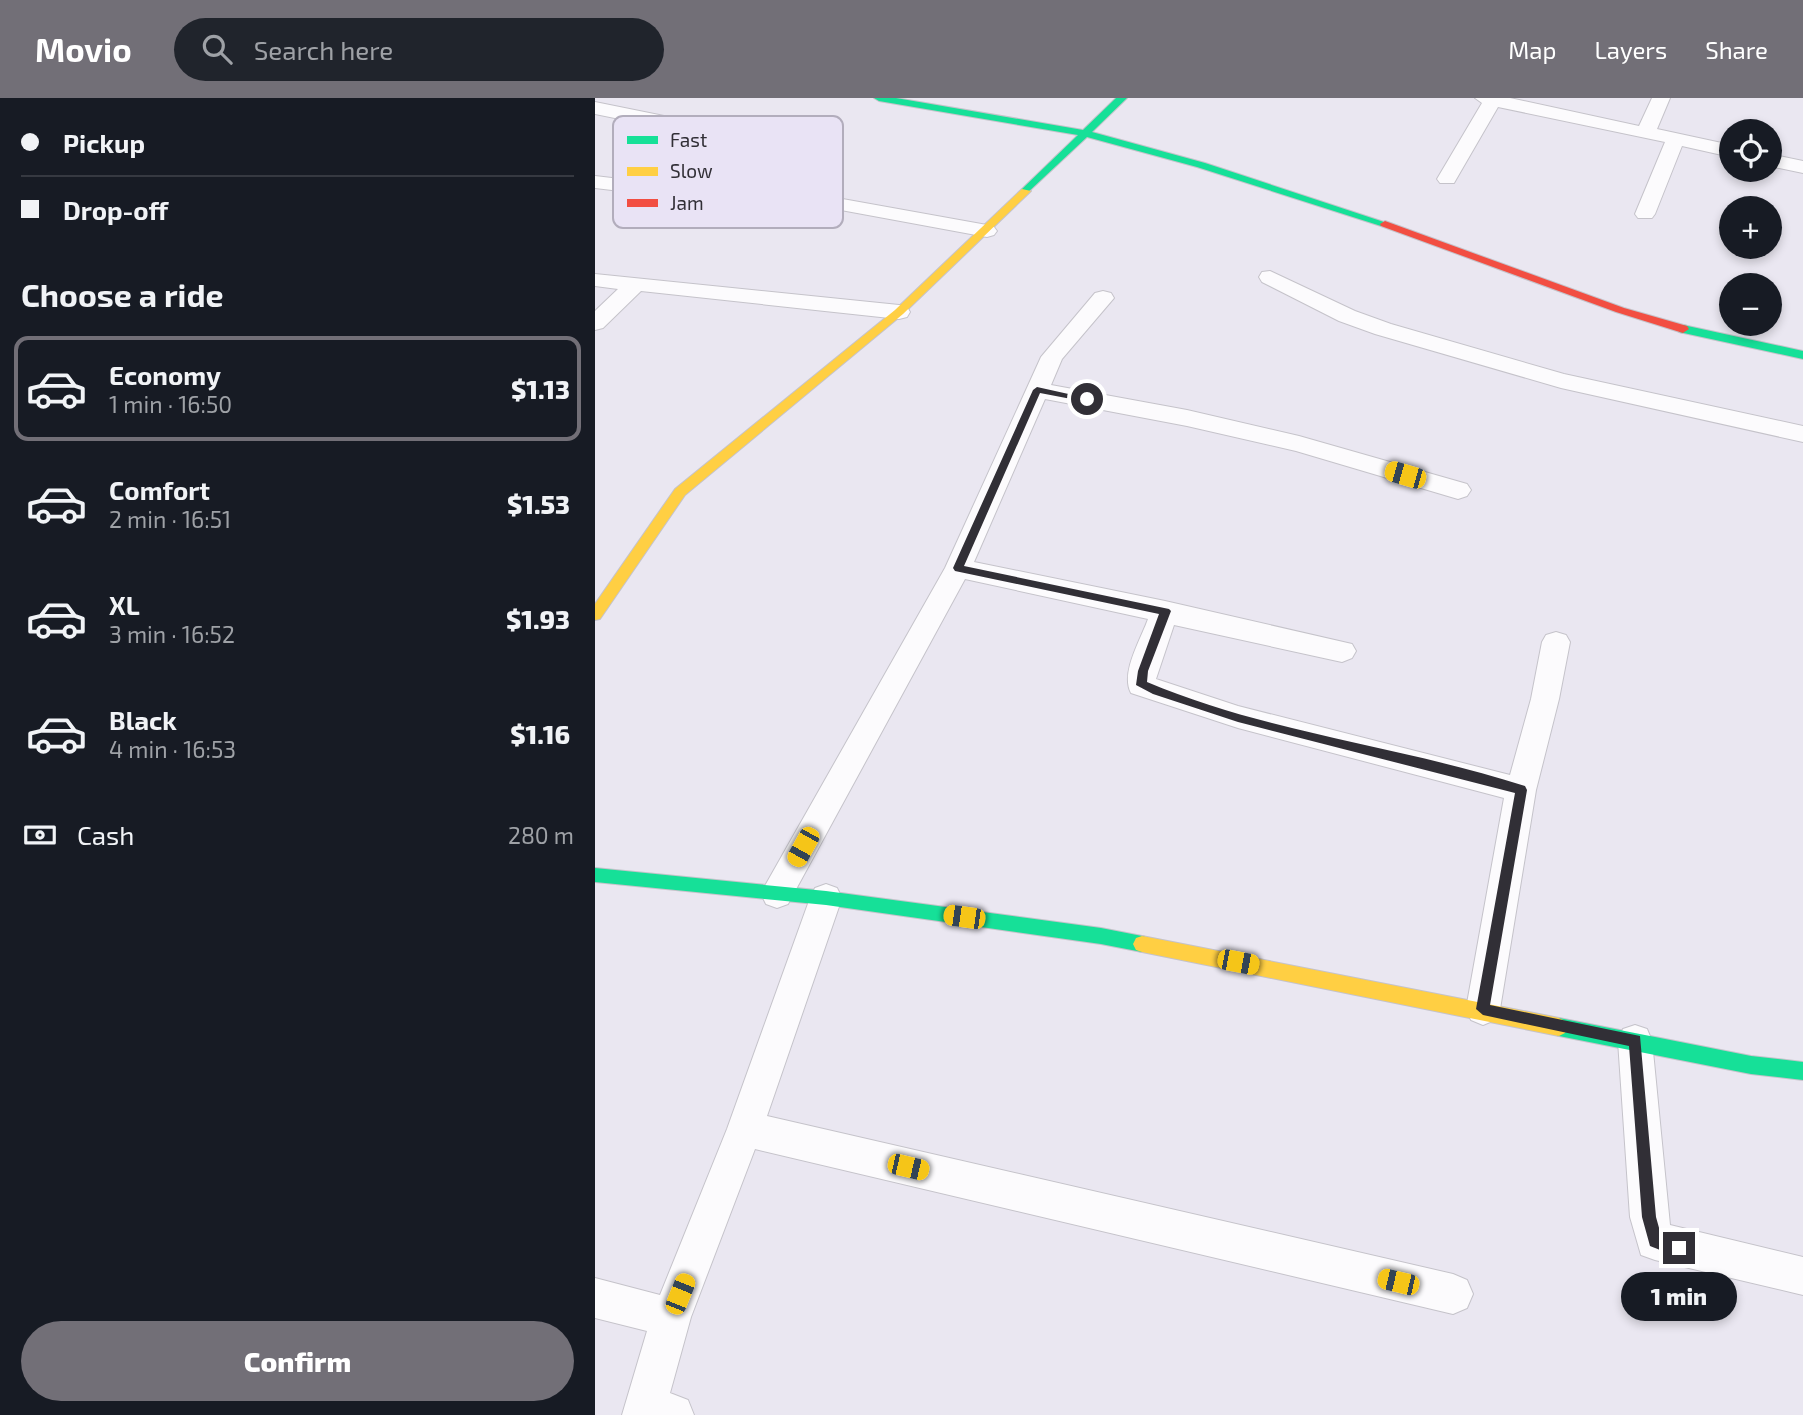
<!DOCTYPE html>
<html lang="en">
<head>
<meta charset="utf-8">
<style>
  :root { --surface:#171b24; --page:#20242c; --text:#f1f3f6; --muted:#9ea1a6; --line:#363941; --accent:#726f77 }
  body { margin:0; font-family:"Exo 2",sans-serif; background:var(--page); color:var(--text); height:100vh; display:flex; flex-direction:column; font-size:26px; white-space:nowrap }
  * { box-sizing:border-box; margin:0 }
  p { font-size:23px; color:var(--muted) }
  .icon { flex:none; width:38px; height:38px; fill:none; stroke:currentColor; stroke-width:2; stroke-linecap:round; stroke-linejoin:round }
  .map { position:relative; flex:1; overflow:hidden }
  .drawer { display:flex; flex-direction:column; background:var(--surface); width:595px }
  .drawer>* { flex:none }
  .hud { display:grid; align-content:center; height:154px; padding:0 21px; background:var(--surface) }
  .tools { position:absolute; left:1124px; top:21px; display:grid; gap:14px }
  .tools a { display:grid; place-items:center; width:63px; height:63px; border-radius:50%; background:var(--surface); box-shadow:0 4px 10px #0003; font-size:35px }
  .end { position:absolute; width:32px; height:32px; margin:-16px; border:9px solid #312f36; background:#fff; box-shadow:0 0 0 4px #fff }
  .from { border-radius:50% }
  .bubble { position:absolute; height:49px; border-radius:24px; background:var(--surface); box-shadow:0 4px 10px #0003; font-size:23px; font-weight:800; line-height:49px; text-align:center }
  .car { position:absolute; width:21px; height:42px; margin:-21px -10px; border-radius:9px; box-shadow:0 0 5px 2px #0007; background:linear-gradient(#f5c518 24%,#345 0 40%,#f5c518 0 76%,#345 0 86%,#f5c518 0) }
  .hud b { display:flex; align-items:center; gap:24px; height:66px; font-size:26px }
  .hud b+b { border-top:2px solid var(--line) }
  .hud i { width:18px; height:18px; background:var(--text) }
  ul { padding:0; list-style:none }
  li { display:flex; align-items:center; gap:21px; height:105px; margin:0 14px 10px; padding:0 7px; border:4px solid transparent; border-radius:14px }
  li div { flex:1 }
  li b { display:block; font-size:26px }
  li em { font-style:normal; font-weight:800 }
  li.current { border-color:var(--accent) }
  li>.icon { width:63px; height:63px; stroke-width:1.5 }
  h2 { padding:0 21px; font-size:32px; line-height:84px }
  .pay { display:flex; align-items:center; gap:18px; height:77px; padding:0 21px; font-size:26px }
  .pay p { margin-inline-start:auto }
  .button { display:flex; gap:14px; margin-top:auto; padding:14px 21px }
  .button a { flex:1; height:80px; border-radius:42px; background:var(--accent); color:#fff; font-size:28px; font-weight:800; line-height:80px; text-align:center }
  header { display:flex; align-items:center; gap:42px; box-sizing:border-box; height:98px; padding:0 35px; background:var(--accent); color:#fff }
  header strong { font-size:33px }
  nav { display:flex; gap:38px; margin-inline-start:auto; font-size:24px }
  .search { width:490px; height:63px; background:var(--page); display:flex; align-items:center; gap:18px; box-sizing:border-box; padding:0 24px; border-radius:38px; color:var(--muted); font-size:26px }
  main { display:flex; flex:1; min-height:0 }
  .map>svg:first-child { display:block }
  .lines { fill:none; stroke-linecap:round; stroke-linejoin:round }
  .street-casing { stroke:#c5c3ca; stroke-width:2 }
  .fast-casing { stroke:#c5c3ca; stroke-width:2 }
  .slow-casing { stroke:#c5c3ca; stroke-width:2 }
  .jam-casing { stroke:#c5c3ca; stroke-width:2 }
  .street { fill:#fcfbfd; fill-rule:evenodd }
  .fast { fill:#16e098; fill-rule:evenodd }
  .slow { fill:#ffcf43; fill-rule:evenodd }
  .jam { fill:#f24e42; fill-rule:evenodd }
  .route { fill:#312f36 }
  .key { fill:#e9e3f5; stroke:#b2adbc; stroke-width:2 }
  .key-label { font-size:19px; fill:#312f36 }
</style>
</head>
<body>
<header>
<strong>Movio</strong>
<div class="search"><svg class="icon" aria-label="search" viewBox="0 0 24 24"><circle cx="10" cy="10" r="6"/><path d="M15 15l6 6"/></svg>Search here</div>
<nav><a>Map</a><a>Layers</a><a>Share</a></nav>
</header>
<main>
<section class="drawer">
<div class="hud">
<b><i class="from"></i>Pickup</b>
<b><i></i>Drop-off</b>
</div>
<h2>Choose a ride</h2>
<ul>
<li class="current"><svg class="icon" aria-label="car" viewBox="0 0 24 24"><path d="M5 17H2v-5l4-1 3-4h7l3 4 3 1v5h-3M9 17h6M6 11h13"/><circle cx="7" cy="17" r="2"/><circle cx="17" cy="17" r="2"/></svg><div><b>Economy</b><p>1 min · 16:50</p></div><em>$1.13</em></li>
<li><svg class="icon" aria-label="car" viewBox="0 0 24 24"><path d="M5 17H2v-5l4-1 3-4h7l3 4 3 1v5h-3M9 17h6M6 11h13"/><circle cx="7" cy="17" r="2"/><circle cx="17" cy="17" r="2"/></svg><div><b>Comfort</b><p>2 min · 16:51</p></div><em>$1.53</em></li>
<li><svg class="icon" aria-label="car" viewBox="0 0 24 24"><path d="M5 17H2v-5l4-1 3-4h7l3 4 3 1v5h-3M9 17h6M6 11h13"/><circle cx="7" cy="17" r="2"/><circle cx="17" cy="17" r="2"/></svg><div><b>XL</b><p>3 min · 16:52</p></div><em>$1.93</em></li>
<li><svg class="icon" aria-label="car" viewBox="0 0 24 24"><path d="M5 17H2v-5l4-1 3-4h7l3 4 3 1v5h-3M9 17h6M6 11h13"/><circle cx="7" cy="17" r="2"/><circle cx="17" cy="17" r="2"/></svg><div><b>Black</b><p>4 min · 16:53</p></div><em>$1.16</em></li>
</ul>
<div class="pay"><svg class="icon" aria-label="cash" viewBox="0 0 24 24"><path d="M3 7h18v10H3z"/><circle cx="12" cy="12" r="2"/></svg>Cash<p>280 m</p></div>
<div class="button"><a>Confirm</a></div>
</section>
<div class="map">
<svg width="1208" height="1317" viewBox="0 0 1208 1317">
  <rect width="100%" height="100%" fill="#eae7f1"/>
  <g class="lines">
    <g class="street-casing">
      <path id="street" d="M880 0H915L1044 28 1057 0H1075L1062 31 1136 47V59L1087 48 1060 116 1057 120H1043L1040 116 1070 44 903 9 859 85H845L842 81 887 5Z
        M0 4 193 43 203 49 193 55 0 16Z
        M1174 56 1208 63V75L1174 68Z
        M0 78 110 91 117 93 120 97 117 101 110 103 0 90Z
        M242 100 392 127 399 129 402 133 399 137 392 139 235 110 232 106 235 102Z
        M675 173 760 213 796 226 969 276 1208 328V344L966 290 780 236 744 223 667 184 664 179 667 174Z
        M0 176 304 207 312 209 315 214 312 219 304 221 46 193 8 230 0 232V213L23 191 0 188Z
        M508 193 516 195 519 200 467 261 456 287 592 312 704 338 872 386 876 392 872 398 863 401 701 353 592 328 450 301 379 464 570 503 757 546 761 553 757 560 747 564 579 527 561 581 643 608 915 677 936 601 947 544 951 537 961 534 971 537 975 544 964 601 941 692 905 911 900 922 888 927 876 922 871 911 909 700 643 630 536 595C525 575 546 541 553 521L370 481 193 806 182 810 171 806 166 796 171 786 350 470 446 259 500 195Z
        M231 786 242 790 247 800 172 1018 858 1176 872 1182 878 1196 872 1210 858 1216 160 1051 96 1219 75 1295 93 1302 99 1317H27L52 1233 0 1220V1180L65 1197 132 1031 215 800 220 790Z
        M1040 927 1052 931 1057 943 1075 1127 1208 1159V1197L1060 1162 1046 1157 1035 1119 1023 943 1028 931Z"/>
    </g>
    <g class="fast-casing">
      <path id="fast" d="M279 0H301L488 32 521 0H532L497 34 610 65 795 126 786 128 602 69 492 39 431 96 427 95V91L483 37 284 3Z
        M1088 227 1208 253V261L1084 234V228Z
        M0 770 231 793 506 830 547 838 553 840 556 846 553 852 547 854 506 846 231 807 0 784Z
        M964 920 1156 958 1208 964V982L1156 976 964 938 958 935 955 929 958 923Z"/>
    </g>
    <g class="slow-casing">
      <path id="slow" d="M427 91 436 93 308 216 90 397 5 521 0 522V506L80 391 300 212Z
        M547 838 964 920 970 923 973 929 970 935 964 938 547 854 541 852 538 846 541 840Z"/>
    </g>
    <g class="jam-casing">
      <path id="jam" d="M790 123 1029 210 1092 228 1094 231 1088 235 1021 214 786 128 785 126Z"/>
    </g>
    <use href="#street" class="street"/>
    <use href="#fast" class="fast"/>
    <use href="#slow" class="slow"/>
    <use href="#jam" class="jam"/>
  </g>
  <path class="route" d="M442 289 496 301 492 304 445 295 369 468 574 511 576 513 553 573 552 584C672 635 806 648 930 688L932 692 895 907 1045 938 1061 1119 1066 1137 1089 1144 1091 1150 1089 1155C1080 1159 1065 1152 1055 1148L1047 1119 1034 948 888 917 881 911 920 695 643 624 558 596 541 587 543 573 564 516 360 473 358 470 438 292Z"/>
  <rect x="18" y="18" width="230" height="112" rx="10" class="key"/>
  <rect x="32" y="38" width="31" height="8" fill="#16e098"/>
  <rect x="32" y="69" width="31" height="9" fill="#ffcf43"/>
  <rect x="32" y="101" width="31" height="8" fill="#f24e42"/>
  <g class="key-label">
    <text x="75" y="49">Fast</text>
    <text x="75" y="80">Slow</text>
    <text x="75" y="112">Jam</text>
  </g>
</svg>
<div class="tools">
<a><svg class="icon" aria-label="locate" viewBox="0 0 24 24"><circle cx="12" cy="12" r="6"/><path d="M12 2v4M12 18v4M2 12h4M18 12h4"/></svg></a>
<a>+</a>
<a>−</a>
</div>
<i class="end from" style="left:492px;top:301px"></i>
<i class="end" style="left:1084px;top:1150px"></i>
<div class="bubble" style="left:1026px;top:1174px;width:116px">1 min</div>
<i class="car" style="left:810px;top:377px;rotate:286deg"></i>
<i class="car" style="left:208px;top:749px;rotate:209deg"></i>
<i class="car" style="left:369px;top:819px;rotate:278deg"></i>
<i class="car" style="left:643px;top:864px;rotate:101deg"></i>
<i class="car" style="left:313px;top:1069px;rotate:103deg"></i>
<i class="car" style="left:803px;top:1184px;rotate:283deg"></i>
<i class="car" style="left:85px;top:1196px;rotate:22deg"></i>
</div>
</main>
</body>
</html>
